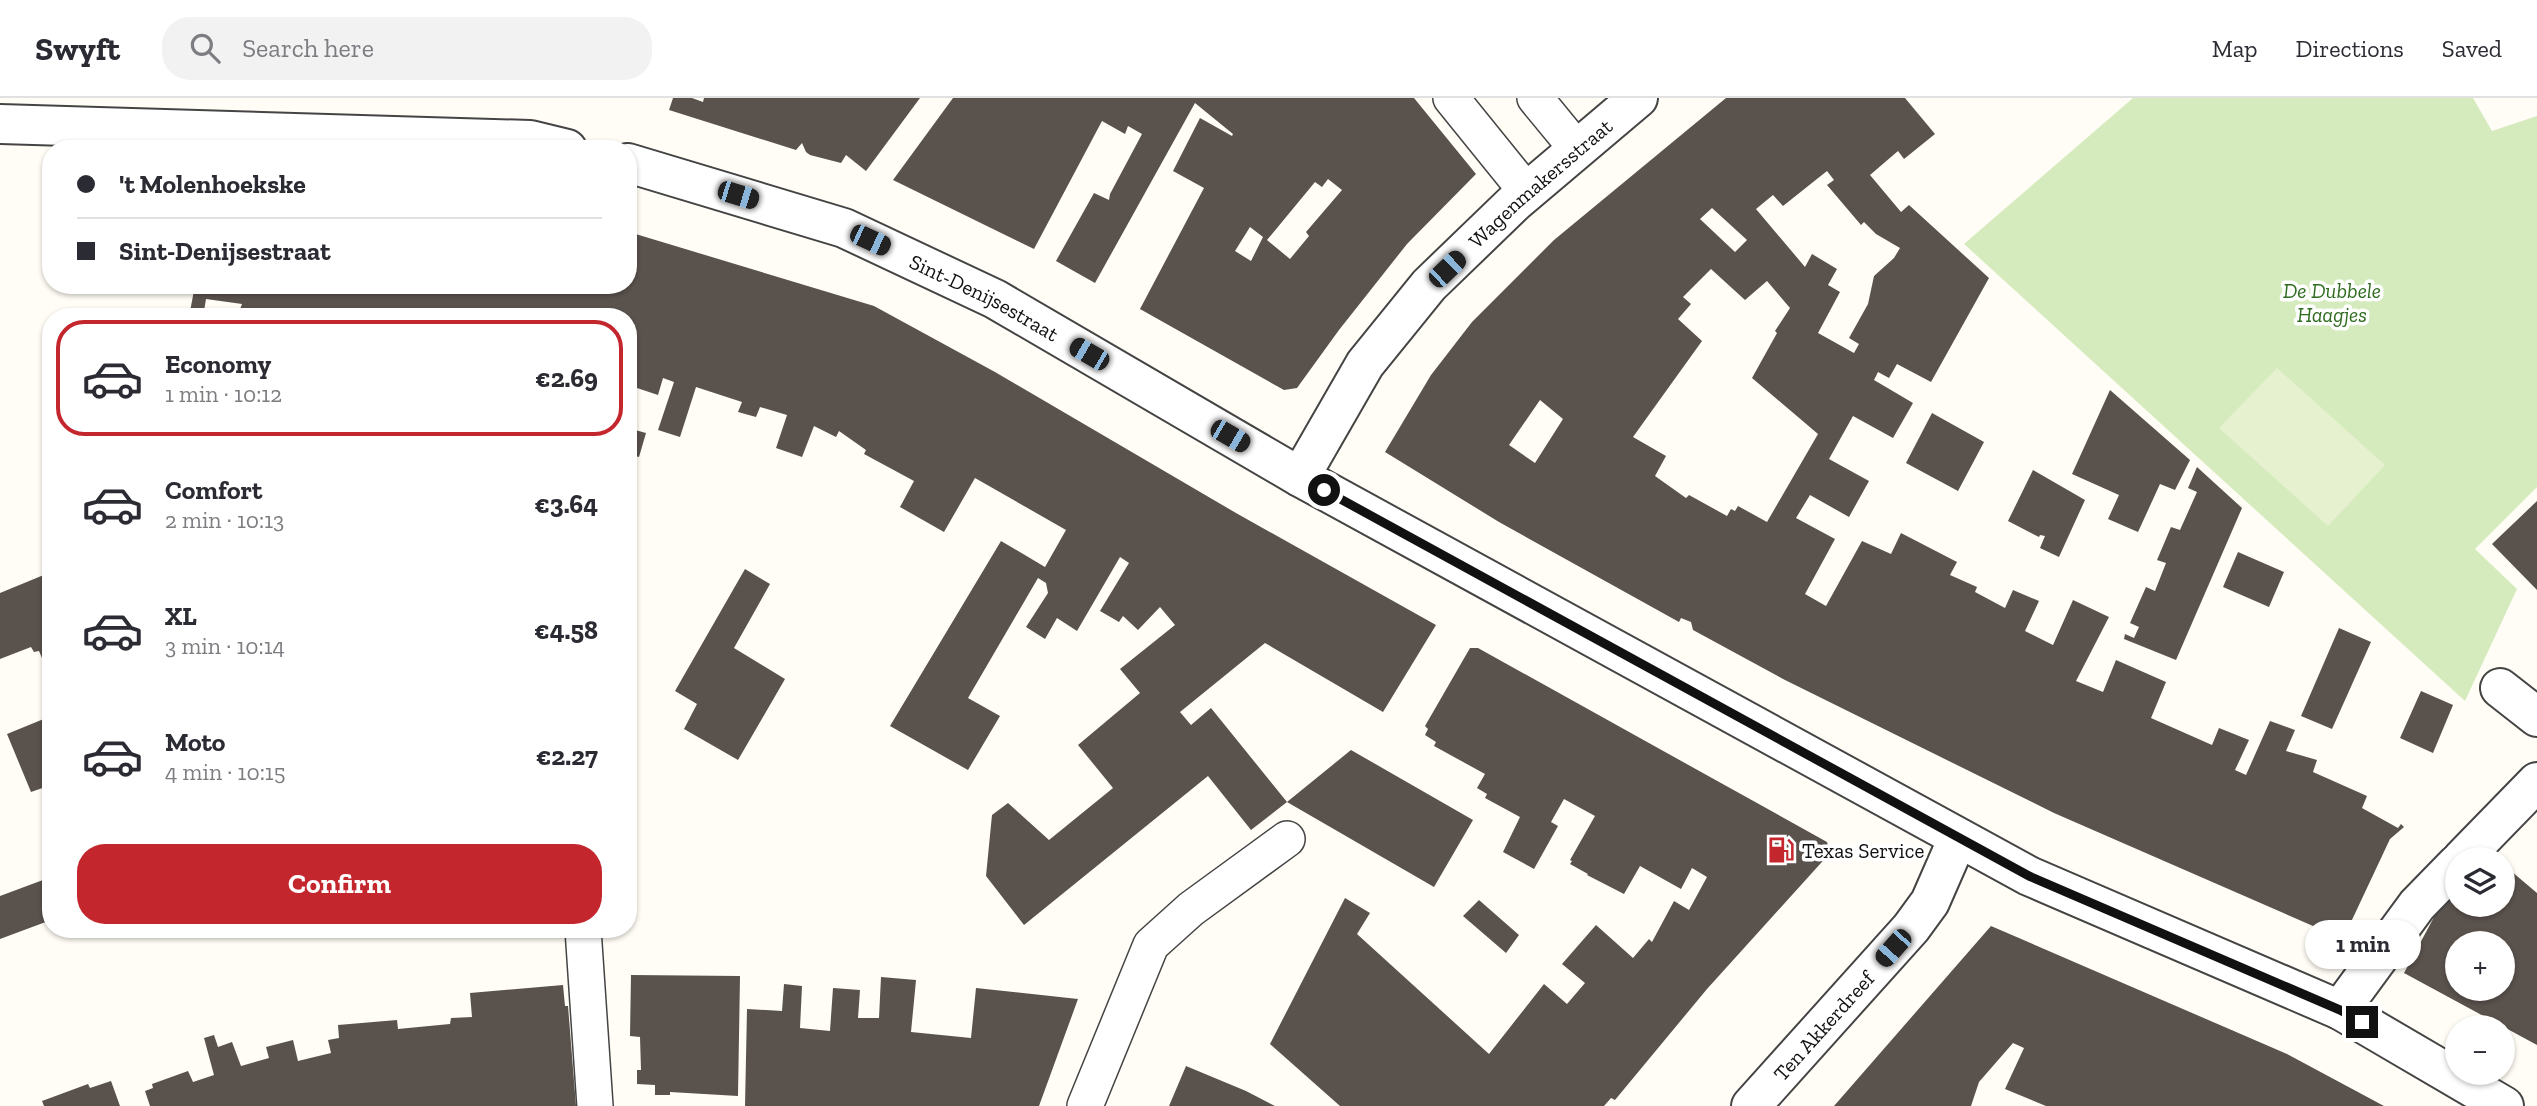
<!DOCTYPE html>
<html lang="en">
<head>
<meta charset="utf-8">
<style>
  :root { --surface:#fff; --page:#f2f2f3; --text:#2b2b33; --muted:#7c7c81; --line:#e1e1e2; --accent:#c4262e }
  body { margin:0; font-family:"Zilla Slab",serif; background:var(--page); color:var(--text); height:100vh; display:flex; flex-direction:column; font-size:26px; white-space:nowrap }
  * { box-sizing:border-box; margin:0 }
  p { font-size:23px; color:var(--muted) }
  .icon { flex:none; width:38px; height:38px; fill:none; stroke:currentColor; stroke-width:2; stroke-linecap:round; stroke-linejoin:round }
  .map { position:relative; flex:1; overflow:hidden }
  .drawer { position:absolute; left:42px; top:210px; width:595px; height:630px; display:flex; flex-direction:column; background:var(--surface); border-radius:28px; box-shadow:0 2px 5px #0004 }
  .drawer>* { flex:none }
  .top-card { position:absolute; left:42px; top:42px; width:595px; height:154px; border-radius:28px; box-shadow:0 2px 5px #0004; display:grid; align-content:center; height:154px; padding:0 35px; background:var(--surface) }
  .tools { position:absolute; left:2445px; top:749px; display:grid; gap:14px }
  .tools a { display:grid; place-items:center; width:70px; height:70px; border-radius:50%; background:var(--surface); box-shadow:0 2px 5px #0004; font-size:35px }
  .end { position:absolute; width:32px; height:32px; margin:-16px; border:9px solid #111; background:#fff; box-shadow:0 0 0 4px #fff }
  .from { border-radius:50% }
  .bubble { position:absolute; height:49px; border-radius:24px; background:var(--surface); box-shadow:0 2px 5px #0004; font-size:23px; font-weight:800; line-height:49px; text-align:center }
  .car { position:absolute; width:21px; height:42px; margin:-21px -10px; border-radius:9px; box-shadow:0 0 5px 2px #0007; background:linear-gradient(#222 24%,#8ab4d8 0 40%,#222 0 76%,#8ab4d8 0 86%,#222 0) }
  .top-card b { display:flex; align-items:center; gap:24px; height:66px; font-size:26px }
  .top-card b+b { border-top:2px solid var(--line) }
  .top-card i { width:18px; height:18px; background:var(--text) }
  ul { padding:12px 0 0; list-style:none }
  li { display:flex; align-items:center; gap:21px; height:116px; margin:0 14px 10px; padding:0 21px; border:4px solid transparent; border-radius:28px }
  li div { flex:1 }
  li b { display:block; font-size:26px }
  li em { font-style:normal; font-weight:800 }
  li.current { border-color:var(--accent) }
  li>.icon { width:63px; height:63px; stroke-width:1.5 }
  .cta { display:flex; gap:14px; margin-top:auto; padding:14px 35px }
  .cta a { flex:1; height:80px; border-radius:28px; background:var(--accent); color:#fff; font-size:28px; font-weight:800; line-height:80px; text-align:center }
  header { display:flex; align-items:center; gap:42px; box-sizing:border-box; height:98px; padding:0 35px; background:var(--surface); border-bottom:2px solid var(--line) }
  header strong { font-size:33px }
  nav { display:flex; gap:38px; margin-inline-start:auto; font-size:24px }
  .search { width:490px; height:63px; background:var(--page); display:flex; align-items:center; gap:18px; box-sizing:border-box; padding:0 24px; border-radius:28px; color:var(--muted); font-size:26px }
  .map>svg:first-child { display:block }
  .green { fill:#d5ebbd }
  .pitch { fill:#e6f2cf }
  .building { fill:#5a524d; fill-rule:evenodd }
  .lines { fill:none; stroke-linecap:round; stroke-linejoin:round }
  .lane-casing { stroke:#444; stroke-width:38 }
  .street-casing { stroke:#444; stroke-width:42 }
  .lane { stroke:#fff; stroke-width:35 }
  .street { stroke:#fff; stroke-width:38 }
  .route { stroke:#111; stroke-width:9 }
  .labels { text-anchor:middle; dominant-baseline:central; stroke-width:7; stroke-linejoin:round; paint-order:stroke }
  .street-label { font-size:21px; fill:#111; stroke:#fff }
  .park-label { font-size:21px; font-style:italic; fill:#2f6b1f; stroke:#fff }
  .poi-label { font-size:21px; fill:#111; stroke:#fff; text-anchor:start }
</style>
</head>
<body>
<header>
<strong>Swyft</strong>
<div class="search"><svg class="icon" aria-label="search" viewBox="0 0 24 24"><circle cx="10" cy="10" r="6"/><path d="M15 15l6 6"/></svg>Search here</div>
<nav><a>Map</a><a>Directions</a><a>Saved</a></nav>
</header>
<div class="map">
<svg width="2537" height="1008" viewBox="0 0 2537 1008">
  <rect width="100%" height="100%" fill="#fffdf5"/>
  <path class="green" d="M2133 0H2473L2492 33 2537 18V389L2475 451 2517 491 2465 603 1964 146Z"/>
  <path class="pitch" d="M2277 270 2385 367 2328 428 2219 330Z"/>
  <path class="building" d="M673 0H692L703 4 704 0H920L866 73 846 57 841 65 810 57 806 54 802 45 796 52 669 12Z
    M953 0H1414L1476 76 1407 146 1339 232 1297 290 1284 292 1140 211 1204 90 1173 73 1200 20 1232 38 1233 36 1195 5 1095 185 1056 163 1094 95 1109 102 1110 96 1142 36 1128 28 1125 36 1102 23 1034 151 893 82ZM1328 81 1342 92 1306 134 1309 138 1290 161 1267 142 1315 84 1322 89ZM1250 129 1263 139 1251 163 1235 153Z
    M1726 0H1905L1935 36 1904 61 1898 53 1870 77 1901 114 1909 107 1989 180 1931 284 1897 266 1889 280 1878 274 1874 282 1913 305 1893 340 1853 318 1829 361 1869 383 1849 419 1810 397 1796 420 1835 441 1805 496 1826 508 1862 443 1891 456 1901 435 1957 464 1950 477 1977 489 1975 494 2005 510 2013 492 2039 503 2025 533 2053 547 2073 502 2109 519 2076 583 2103 594 2116 562 2166 584 2151 620 2212 647 2219 630 2249 642 2235 672 2246 677 2270 623 2295 632 2286 653 2317 662 2313 674 2367 698 2362 710 2398 730 2401 726 2404 729 2390 741 2343 841 2054 715 1785 582 1693 532 1691 524 1681 520 1679 524 1499 424 1385 354 1431 277 1472 224 1554 142ZM1827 73 1834 82 1827 87 1861 127 1864 124 1876 136 1900 150 1894 160 1874 178 1868 206 1849 240 1859 246 1854 255 1818 235 1840 194 1828 187 1837 171 1812 156 1805 169 1756 111 1773 97 1783 108ZM1712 110 1747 142 1735 154 1700 121ZM1711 171 1745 202 1767 183 1790 210 1775 233 1777 235 1752 280 1818 336 1767 424 1738 408 1735 413 1731 411 1727 418 1689 397 1686 400 1655 378 1666 358 1633 339 1702 243 1678 221 1691 206 1683 199ZM1540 302 1563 321 1535 365 1509 347Z
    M629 134 874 208 995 274 1236 415 1436 527 1383 614 1265 545 1180 614 1191 627 1211 610 1287 704 1351 652 1473 722 1434 789 1287 704 1251 732 1208 678 1024 827 986 778 992 717 1008 705 1049 742 1113 690 1078 647 1140 595 1120 571 1175 527 1160 509 1138 532 1123 518 1119 524 1100 513 1129 465 1120 459 1077 533 1057 520 1045 541 1026 529 1048 495 1046 485 1038 480 968 600 1000 618 968 672 890 628 1001 443 1045 469 1066 432 975 380 944 434 900 409 914 383 864 356 866 352 839 333 836 339 814 328 802 359 776 350 787 317 760 309 756 319 738 314 742 304 696 289 680 339 658 332 674 284 663 280 658 297 628 287V219H237L242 206 206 201 203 219H189L195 187H628Z
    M2110 292 2190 362 2175 392 2160 386 2138 434 2108 421 2119 397 2072 376Z
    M1932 315 1984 344 1958 393 1906 365Z
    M628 330 646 335 639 359 628 356Z
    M2197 369 2242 410 2176 562 2124 541 2125 536 2134 540 2139 529 2130 525 2146 489 2155 493 2166 465 2157 462 2171 429 2180 432 2197 394 2188 390Z
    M2033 372 2085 402 2059 459 2040 450 2045 438 2040 437 2039 439 2008 423Z
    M2537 403V492L2492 446Z
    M2238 454 2284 474 2269 509 2223 489Z
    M745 471 770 486 734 550 785 581 738 662 684 631 697 606 675 593Z
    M51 474V581L39 553 34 554 31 549 0 561V495Z
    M2339 530 2371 544 2332 631 2301 618Z
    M1470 550H1478L1827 744 1830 755 1707 891 1615 1002 1611 1000 1604 1008H1340L1270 946 1345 800 1370 815 1357 836 1489 956 1544 886 1567 906 1585 885 1562 866 1596 827 1633 860 1649 841 1652 844 1674 803 1689 812 1707 779 1692 770 1681 791 1640 768 1624 796 1587 777 1588 776 1570 766 1572 763 1570 762 1595 718 1564 701 1551 724 1558 728 1534 771 1503 754 1520 719 1485 700 1487 696 1477 690 1485 676 1434 648 1436 644 1425 637 1428 631 1425 628Z
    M2421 593 2453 607 2433 655 2400 640Z
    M51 618V687L31 694 7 636Z
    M2511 773 2537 795V947L2404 875 2440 808 2457 793V807H2502V787ZM2457 845H2502V891H2457Z
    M51 779V822L0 841V798Z
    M1479 802 1519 837 1506 855 1463 818Z
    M1991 828 2287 956 2384 1008H2046L2005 991 2024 950 2013 945 1979 984 1971 1008H1834Z
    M631 877 740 878 738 998 670 994V997H655V987L637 986V972H641L640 939 630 938Z
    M881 879 916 882 911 934 971 940 976 890 1078 901 1039 1008H745L747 911 782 913 784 886 802 888 800 930 830 933 833 890 860 892 858 920H879Z
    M563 887 565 908H568L576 1008H150L145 993 153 990 152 986 188 973 193 984 214 977 204 940 214 937 218 949 232 944 241 968 269 960 266 949 293 942 298 963 331 955 328 942 339 940 338 927 397 922 398 931 450 926 451 920 472 919 470 895Z
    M1186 968 1246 993 1275 1008H1169Z
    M111 983 120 1008H44L42 1003 88 986 90 990Z"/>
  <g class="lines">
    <g class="lane-casing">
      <path id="lane" d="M1451 0 1527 94
        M1535 0 1577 51
        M583 831 595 1008
        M1085 1008 1151 847 1191 811 1287 741"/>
    </g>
    <g class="street-casing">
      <g id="street">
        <path d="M0 26 530 42 567 51"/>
        <path id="s1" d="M628 65 844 130 995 201 1300 379 2029 778 2340 912 2504 1008"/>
        <path id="s2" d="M1300 379 1365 266 1429 187 1515 104 1638 0"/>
        <path d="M2500 590 2537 619"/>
        <path d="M2462 761 2537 684"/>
        <path d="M2340 912 2417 807 2457 766"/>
        <path id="s3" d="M1751 1008 1911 830 1930 804 1958 740"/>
      </g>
    </g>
    <use href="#lane" class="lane"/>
    <use href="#street" class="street"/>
  </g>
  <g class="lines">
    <path class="route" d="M1324 392 2029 778 2340 912 2362 924"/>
  </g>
  <defs>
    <g id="fuel-bare" transform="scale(2.1)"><path d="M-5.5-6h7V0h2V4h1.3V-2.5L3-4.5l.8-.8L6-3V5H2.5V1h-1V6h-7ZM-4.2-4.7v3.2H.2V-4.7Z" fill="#c4262e" stroke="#fff" stroke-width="2.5" paint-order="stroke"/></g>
  </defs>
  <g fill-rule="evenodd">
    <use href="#fuel-bare" x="1781" y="752"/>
  </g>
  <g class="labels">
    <g class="street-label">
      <text stroke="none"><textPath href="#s2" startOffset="383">Wagenmakersstraat</textPath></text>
      <text stroke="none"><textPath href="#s1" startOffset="382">Sint-Denijsestraat</textPath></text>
      <text stroke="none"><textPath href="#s3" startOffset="108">Ten Akkerdreef</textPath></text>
    </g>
    <g class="park-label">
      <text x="2332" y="192">De Dubbele<tspan x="2332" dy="24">Haagjes</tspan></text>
    </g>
    <g class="poi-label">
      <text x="1802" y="752">Texas Service</text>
    </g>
  </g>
</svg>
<div class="tools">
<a><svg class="icon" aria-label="layers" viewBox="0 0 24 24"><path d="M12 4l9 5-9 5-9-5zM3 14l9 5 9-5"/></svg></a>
<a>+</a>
<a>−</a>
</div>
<i class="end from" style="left:1324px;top:392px"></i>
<i class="end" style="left:2362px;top:924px"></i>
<div class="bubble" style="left:2305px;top:822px;width:116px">1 min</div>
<i class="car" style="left:738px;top:97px;rotate:107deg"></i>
<i class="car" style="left:870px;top:142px;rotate:115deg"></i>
<i class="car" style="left:1447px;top:171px;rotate:46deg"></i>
<i class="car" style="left:1089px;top:256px;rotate:300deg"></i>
<i class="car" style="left:1230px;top:338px;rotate:120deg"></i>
<i class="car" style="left:1893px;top:850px;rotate:222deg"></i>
<div class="top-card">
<b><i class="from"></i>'t Molenhoekske</b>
<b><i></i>Sint-Denijsestraat</b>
</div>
<section class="drawer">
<ul>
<li class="current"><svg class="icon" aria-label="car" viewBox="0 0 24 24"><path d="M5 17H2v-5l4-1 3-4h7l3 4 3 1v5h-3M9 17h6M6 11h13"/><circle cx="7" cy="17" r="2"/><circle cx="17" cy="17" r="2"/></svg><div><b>Economy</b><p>1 min · 10:12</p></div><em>€2.69</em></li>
<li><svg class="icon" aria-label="car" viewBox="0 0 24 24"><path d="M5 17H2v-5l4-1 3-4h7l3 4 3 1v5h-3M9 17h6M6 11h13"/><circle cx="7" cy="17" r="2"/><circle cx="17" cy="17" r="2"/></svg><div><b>Comfort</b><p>2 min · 10:13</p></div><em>€3.64</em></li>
<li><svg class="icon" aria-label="car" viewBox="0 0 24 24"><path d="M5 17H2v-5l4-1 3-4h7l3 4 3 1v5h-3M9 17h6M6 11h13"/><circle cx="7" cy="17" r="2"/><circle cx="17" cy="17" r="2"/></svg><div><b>XL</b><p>3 min · 10:14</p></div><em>€4.58</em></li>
<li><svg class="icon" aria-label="car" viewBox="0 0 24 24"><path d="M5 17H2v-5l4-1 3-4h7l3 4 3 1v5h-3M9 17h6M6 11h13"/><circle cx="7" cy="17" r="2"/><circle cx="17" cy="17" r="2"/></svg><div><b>Moto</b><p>4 min · 10:15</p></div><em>€2.27</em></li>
</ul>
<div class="cta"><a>Confirm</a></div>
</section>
</div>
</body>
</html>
